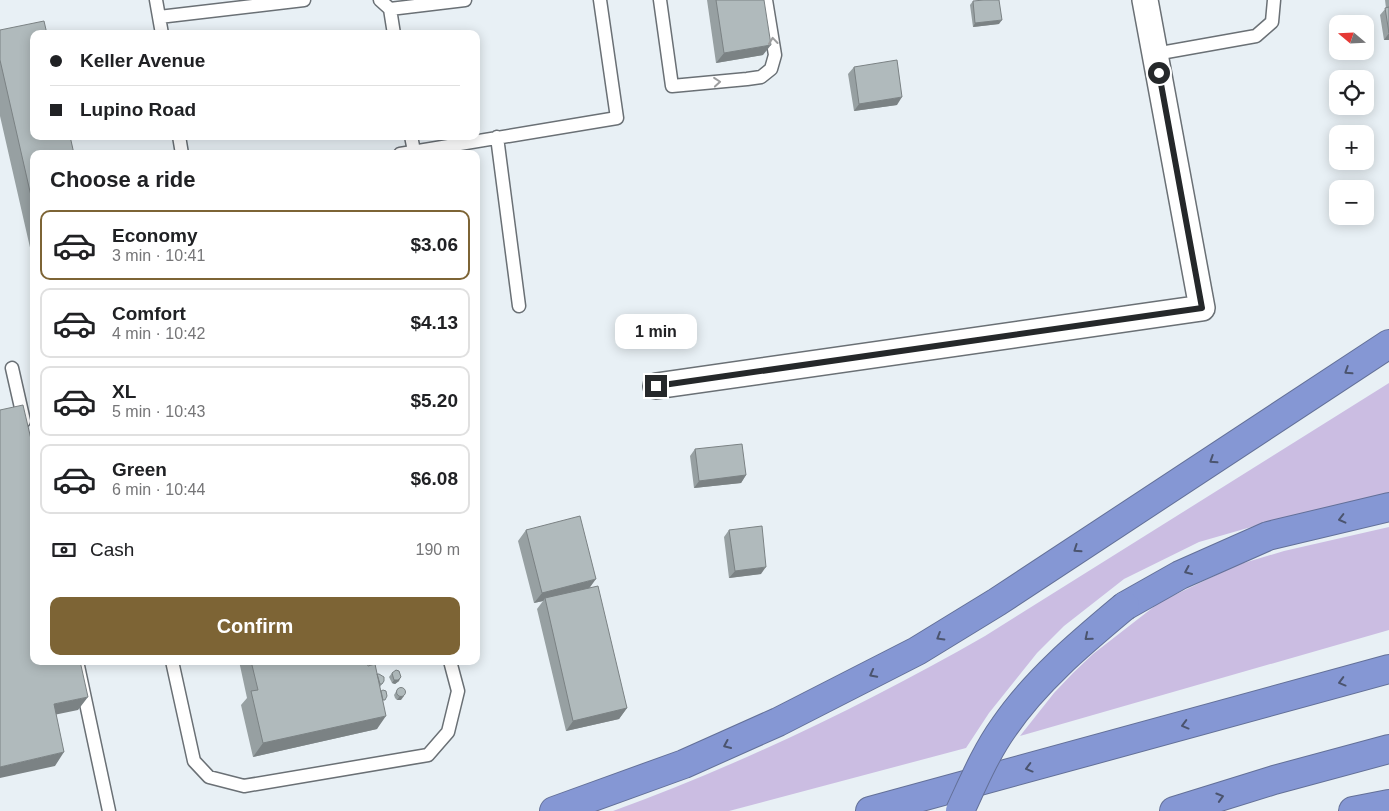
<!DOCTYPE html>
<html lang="en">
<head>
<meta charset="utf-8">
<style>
  :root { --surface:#fff; --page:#f2f2f2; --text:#202124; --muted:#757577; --line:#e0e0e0; --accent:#7d6435 }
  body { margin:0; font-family:Helvetica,sans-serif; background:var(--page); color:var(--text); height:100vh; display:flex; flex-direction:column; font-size:19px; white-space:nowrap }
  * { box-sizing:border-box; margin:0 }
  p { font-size:16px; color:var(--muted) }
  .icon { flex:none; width:28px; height:28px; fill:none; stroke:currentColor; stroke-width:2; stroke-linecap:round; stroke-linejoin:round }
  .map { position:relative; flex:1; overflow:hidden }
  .drawer { position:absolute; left:30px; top:150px; width:450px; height:515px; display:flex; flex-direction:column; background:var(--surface); border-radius:10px; box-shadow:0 2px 12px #0003 }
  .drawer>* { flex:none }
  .hud { position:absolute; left:30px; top:30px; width:450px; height:110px; border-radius:10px; box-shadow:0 2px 12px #0003; display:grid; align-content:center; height:110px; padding:0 20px; background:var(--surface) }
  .needle { width:32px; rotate:289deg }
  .buttons { position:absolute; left:1329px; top:15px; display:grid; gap:10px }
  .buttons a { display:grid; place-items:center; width:45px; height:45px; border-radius:10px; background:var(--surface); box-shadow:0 2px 12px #0003; font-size:25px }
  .end { position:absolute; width:22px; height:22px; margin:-11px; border:6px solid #25282a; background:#fff; box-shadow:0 0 0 2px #fff }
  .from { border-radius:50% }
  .bubble { position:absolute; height:35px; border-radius:10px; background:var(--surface); box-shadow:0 2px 12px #0003; font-size:16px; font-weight:700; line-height:35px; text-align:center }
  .hud b { display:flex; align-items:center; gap:18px; height:48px; font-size:19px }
  .hud b+b { border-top:1px solid var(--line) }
  .hud i { width:12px; height:12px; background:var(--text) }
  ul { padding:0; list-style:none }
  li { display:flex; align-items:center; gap:15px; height:70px; margin:0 10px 8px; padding:0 10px; border:2px solid var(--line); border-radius:10px }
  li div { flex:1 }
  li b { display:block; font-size:19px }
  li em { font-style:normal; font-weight:700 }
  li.active { border-color:var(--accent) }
  li>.icon { width:45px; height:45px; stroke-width:1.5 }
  h2 { padding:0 20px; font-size:22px; line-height:60px }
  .pay { display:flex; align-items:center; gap:12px; height:55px; padding:0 20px; font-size:19px }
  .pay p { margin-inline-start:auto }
  .button { display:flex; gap:10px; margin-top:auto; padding:10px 20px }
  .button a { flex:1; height:58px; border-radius:10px; background:var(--accent); color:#fff; font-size:20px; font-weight:700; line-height:58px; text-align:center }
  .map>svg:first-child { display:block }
  .green { fill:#cbbde2 }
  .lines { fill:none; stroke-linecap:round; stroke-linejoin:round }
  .service-casing { stroke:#6a7075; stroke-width:15 }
  .minor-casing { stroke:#6a7075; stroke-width:28 }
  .motorway-casing { stroke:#637098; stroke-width:30 }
  .service { stroke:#fff; stroke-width:12 }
  .minor { stroke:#fff; stroke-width:25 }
  .motorway { stroke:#8597d4; stroke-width:28 }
  .motorway-bridge-casing { stroke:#637098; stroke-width:30; stroke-linecap:butt }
  .motorway-bridge { stroke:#8597d4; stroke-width:28 }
  .wall { fill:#97a0a2 }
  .shaded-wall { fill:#7b8284 }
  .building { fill:#b0babc; stroke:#7b8284 }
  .oneway { stroke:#9d9e9f }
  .oneway2 { stroke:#4b546e }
  .route { stroke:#25282a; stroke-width:6 }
</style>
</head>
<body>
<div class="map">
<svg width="1389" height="811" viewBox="0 0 1389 811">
  <rect width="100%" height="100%" fill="#e8f0f5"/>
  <path class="green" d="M1389 383V494L1279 519 1199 542 1124 579 1064 626 1037 653 989 713 966 748 729 811H613C742 764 866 704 985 636Z
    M1389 527V630L1020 736 1054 693 1073 673 1093 654 1160 602 1237 565 1284 551Z"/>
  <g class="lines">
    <g class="service-casing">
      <path id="service" d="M156 0 162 34
        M380 0 390 9 465 0
        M660 0 672 86 747 79 761 77 771 69 775 55 766 0
        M390 9 394 34
        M159 17 304 0
        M1155 54 1256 36 1272 22 1274 0
        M179 136 182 154
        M411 136 414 151
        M497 137 519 306
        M400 154 617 118 600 0
        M12 368 24 421
        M77 661 109 811
        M172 661 194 761 209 777 244 786 428 755 448 732 458 691 450 661"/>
    </g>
    <g class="minor-casing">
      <path id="minor" d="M656 386 1202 308 1145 0"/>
    </g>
    <g class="motorway-casing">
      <path id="motorway" d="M1125 606 1180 575 1268 536 1389 507
        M554 811 684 764 778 722 917 651 997 602 1389 344
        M870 811 1389 669
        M1174 811 1274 780 1389 749
        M1353 811 1389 804"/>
    </g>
    <use href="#service" class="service"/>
    <use href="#minor" class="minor"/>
    <use href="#motorway" class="motorway"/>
    <g class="motorway-bridge-casing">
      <path id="motorway-bridge" d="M960 811C973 783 986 752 1004 727 1036 680 1082 642 1125 606"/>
    </g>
    <use href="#motorway-bridge" class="motorway-bridge"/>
  </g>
  <path class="wall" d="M707 0H764L763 55 716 63Z
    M1385 0H1389V40H1384L1380 15 1386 8Z
    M973 1 999 24 973 27 970 5Z
    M0 30 34 154V265L0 116Z
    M854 67 897 105 854 111 848 74Z
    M695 449 746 475 741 483 694 488 690 456Z
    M526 530 589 588 627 708 619 719 566 731 537 609 543 601 534 603 518 541Z
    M729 530 761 574 729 578 724 537Z
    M239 661H367L368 666 384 681 380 687 383 702 377 729 253 757 241 705 247 698Z
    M392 673 399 681 395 684 392 683 389 677Z
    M398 688 401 700H397L395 698 394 695Z"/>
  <path class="shaded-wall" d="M1002 20 999 24 973 27 975 23Z
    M1389 33V40H1384Z
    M771 45 763 55 716 63 724 53Z
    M902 97 897 105 854 111 859 104Z
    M746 475 741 483 694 488 699 481Z
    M766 567 761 574 729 578 735 571Z
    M596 579 588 590 545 598 543 601 534 603 542 593Z
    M401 677 399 681 395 684 392 683 394 680Z
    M400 696H404L401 700H397Z
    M88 697 78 710 44 717 54 704Z
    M627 708 619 719 566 731 573 721Z
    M386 716 377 729 253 757 263 743Z
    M64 752 55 766 0 778V767Z"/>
  <path class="building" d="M716 0H764L771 45 724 53Z
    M984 0H999L1002 20 975 23 973 1Z
    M1389 7V33L1385 8Z
    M44 21 47 34H34V136H70L74 154H34V209L0 60V30Z
    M897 60 902 97 859 104 854 67Z
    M476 213 479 235 476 236Z
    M23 405 34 452V661H80L88 697 54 704 64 752 0 767V410Z
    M742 444 746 475 699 481 695 449Z
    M580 516 596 579 542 593 526 530Z
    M762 526 766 567 735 571 729 530Z
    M598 586 627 708 573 721 545 598Z
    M251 661H367L368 666 375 664 386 716 263 743 251 691 258 690Z
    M396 670 399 671 401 677 398 680H394L392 673Z
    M377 674H379L384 677V681L382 684H380Z
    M396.5 692a4.5 4.5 0 1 1 9 0a4.5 4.5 0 1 1-9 0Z
    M383 690 386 691 387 696 385 700H383L381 691Z"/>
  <defs><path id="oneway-chevron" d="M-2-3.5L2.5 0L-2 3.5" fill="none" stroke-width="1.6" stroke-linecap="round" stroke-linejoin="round" transform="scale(1.25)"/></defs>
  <g class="oneway">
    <use href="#oneway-chevron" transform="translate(773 41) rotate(-96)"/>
    <use href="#oneway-chevron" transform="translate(717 82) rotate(-5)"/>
  </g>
  <g class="oneway2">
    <use href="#oneway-chevron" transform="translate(1348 371) rotate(147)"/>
    <use href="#oneway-chevron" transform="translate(1213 460) rotate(147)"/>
    <use href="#oneway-chevron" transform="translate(1342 519) rotate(166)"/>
    <use href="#oneway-chevron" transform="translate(1077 549) rotate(146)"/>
    <use href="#oneway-chevron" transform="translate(1188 571) rotate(156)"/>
    <use href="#oneway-chevron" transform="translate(940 637) rotate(149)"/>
    <use href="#oneway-chevron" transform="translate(1088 637) rotate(140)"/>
    <use href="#oneway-chevron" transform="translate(873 674) rotate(152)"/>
    <use href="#oneway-chevron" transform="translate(1342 682) rotate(165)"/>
    <use href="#oneway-chevron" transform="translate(1185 725) rotate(165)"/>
    <use href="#oneway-chevron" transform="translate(727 745) rotate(156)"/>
    <use href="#oneway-chevron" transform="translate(1029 768) rotate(165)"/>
    <use href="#oneway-chevron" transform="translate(1220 797) rotate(-17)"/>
  </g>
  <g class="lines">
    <path class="route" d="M656 386 1202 308 1159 73"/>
  </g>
</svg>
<div class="buttons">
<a><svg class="needle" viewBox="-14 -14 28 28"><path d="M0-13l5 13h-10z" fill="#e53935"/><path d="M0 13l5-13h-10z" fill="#757577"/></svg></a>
<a><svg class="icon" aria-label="locate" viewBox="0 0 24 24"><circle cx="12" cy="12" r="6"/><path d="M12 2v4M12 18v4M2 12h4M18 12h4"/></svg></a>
<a>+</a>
<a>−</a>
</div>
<i class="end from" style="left:1159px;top:73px"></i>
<i class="end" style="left:656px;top:386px"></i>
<div class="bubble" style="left:615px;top:314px;width:82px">1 min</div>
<div class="hud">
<b><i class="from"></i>Keller Avenue</b>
<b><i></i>Lupino Road</b>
</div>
<section class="drawer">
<h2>Choose a ride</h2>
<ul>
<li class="active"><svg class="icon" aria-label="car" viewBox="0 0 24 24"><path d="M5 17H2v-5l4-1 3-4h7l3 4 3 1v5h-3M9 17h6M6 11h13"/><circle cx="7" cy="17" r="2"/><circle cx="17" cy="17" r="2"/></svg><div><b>Economy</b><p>3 min · 10:41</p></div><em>$3.06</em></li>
<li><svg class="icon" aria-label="car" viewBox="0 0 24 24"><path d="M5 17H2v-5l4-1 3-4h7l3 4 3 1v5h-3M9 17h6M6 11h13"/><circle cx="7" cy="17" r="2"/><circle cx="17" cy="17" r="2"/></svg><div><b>Comfort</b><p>4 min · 10:42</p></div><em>$4.13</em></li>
<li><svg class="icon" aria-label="car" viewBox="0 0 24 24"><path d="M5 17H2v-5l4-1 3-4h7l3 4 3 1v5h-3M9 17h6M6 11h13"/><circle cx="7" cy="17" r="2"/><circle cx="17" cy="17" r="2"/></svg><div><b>XL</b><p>5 min · 10:43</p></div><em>$5.20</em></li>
<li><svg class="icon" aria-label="car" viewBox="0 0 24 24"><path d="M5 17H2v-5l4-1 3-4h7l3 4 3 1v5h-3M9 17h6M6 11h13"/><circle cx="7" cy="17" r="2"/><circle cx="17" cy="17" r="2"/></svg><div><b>Green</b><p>6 min · 10:44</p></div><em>$6.08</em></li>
</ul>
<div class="pay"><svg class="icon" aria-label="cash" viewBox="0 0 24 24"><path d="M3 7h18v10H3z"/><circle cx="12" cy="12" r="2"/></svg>Cash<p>190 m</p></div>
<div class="button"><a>Confirm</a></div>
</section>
</div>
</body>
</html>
